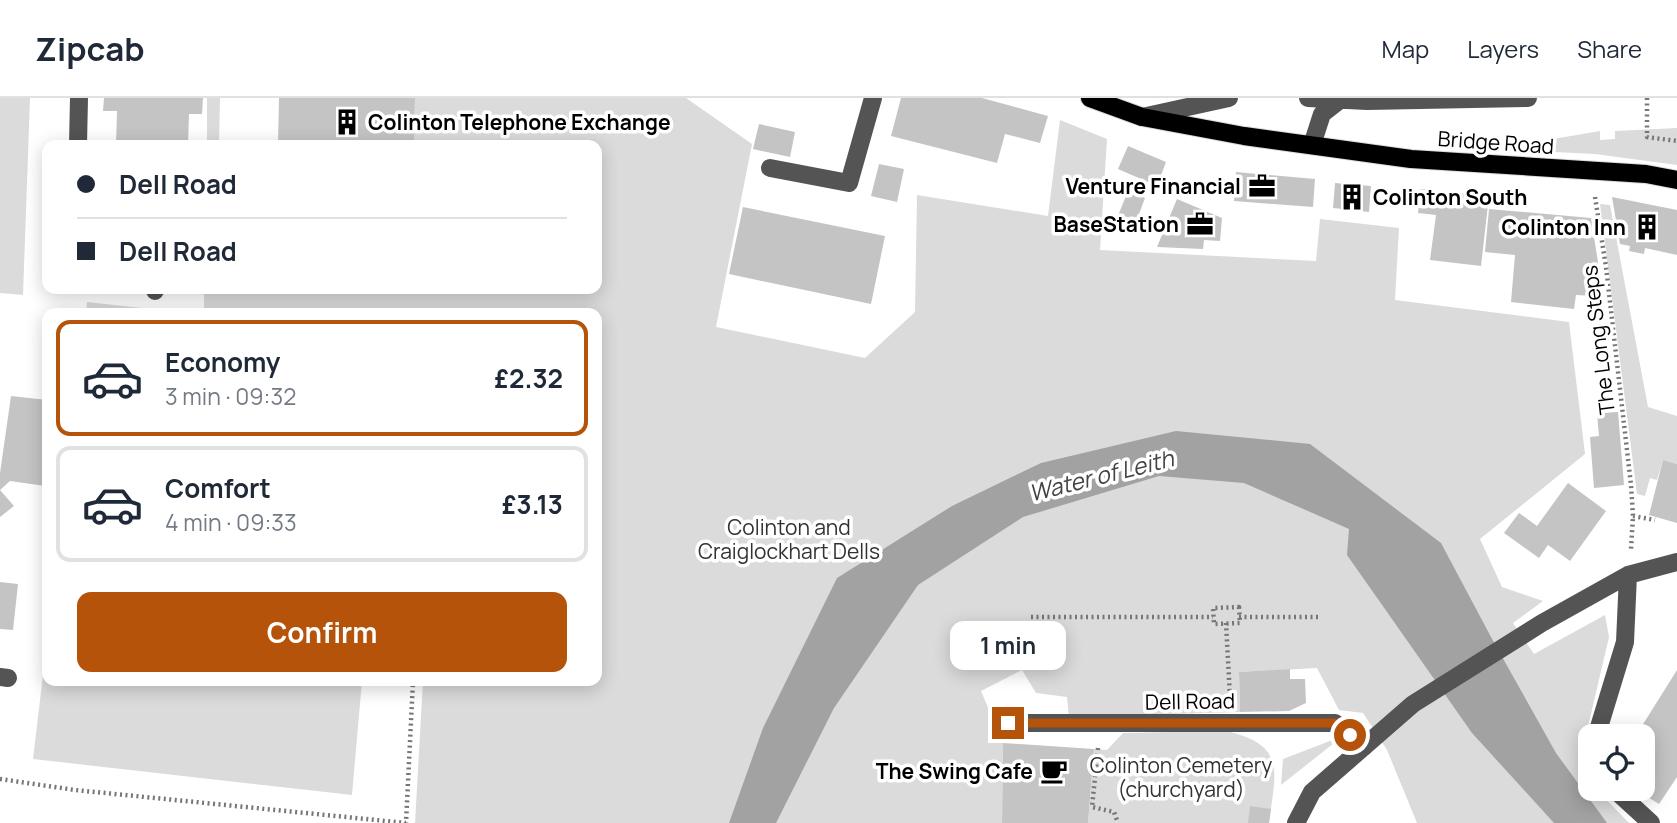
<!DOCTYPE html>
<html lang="en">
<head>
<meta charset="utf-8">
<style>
  :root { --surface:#fff; --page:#f6f6f7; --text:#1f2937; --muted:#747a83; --line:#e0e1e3; --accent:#b45309 }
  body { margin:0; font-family:Manrope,sans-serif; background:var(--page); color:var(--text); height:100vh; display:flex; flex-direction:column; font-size:26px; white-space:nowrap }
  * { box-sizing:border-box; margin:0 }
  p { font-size:23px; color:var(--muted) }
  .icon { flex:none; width:38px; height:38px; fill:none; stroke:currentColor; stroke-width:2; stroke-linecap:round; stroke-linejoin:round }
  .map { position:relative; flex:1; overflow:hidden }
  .sheet { position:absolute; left:42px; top:210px; width:560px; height:378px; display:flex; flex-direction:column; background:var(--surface); border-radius:14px; box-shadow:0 4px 18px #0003 }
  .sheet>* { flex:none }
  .hud { position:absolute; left:42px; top:42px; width:560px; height:154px; border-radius:14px; box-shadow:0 4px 18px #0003; display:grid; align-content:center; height:154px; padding:0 35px; background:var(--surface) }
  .tools { position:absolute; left:1578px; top:626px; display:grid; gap:14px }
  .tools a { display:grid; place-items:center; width:77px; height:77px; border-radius:14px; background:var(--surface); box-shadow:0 4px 18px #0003; font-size:35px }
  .end { position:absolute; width:32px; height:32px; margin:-16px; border:9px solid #b45309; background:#fff; box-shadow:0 0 0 4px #fff }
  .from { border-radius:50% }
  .bubble { position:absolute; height:49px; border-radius:14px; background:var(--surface); box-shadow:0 4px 18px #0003; font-size:23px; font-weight:700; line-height:49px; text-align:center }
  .hud b { display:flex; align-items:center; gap:24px; height:66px; font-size:26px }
  .hud b+b { border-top:2px solid var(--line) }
  .hud i { width:18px; height:18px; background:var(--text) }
  ul { padding:12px 0 0; list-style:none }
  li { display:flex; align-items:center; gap:21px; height:116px; margin:0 14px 10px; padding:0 21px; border:4px solid var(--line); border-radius:14px }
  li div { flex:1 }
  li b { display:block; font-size:26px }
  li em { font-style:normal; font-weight:700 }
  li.on { border-color:var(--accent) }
  li>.icon { width:63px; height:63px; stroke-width:1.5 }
  .cta { display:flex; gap:14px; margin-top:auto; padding:14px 35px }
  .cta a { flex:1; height:80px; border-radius:14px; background:var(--accent); color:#fff; font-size:28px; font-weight:700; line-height:80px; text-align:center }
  header { display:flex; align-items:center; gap:42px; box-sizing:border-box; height:98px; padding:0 35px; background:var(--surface); border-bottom:2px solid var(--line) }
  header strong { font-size:33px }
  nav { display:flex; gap:38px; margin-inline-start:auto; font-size:24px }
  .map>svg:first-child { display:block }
  .green { fill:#dbdbdb }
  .water { fill:#a2a2a2 }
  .building { fill:#c4c4c4 }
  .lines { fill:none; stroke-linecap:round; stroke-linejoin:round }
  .major-casing { stroke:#dbdbdb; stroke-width:20 }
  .path { stroke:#767676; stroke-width:4.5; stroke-dasharray:2 3.5; stroke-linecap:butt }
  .minor { stroke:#545454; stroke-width:18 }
  .major { stroke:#000; stroke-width:18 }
  .route { stroke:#b45309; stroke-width:9 }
  .labels { text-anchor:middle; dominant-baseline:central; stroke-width:7; stroke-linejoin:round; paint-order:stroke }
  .poi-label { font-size:21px; font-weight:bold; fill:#000; stroke:#fff; text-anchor:end }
  .street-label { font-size:21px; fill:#000; stroke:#fff }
  .park-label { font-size:21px; fill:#323232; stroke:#fff }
  .water-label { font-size:23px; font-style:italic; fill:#434343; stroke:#fff }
</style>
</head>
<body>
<header>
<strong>Zipcab</strong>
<nav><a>Map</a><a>Layers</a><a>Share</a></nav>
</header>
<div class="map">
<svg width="1677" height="725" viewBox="0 0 1677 725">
  <rect width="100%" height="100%" fill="#fff"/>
  <path class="green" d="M0 0H30L23 197 0 195Z
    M207 0H220L219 47H207Z
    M415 0H686L752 46 716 229 865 260 915 214 917 97 1048 118 1060 22 1107 41 1100 152 1316 163 1320 121 1399 130 1395 202 1569 224 1585 356 1480 441 1502 489 1543 503 1513 525 1534 556 1605 517 1609 539 1586 637 1585 667 1591 682V691H1596L1629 725H1417L1387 652 1363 615 1339 612 1317 570 1239 574 1240 614 1069 619 1067 599 1036 595 1022 572 981 593 1003 645 1002 725H415L423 583H597V215H204V191H597V47H414Z
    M1677 30V67L1595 56 1516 52 1559 40 1600 33V42L1615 41V33Z
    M1600 106 1610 107 1648 309 1677 318V366L1663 362 1657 382 1650 380 1645 398 1637 396Z
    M87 204 187 215H86Z
    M47 543V583H362L352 697 33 661Z
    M1226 633C1288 647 1275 675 1269 725H1088L1094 651 1107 652 1123 635Z
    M1343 638 1281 687 1283 661Z"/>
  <path class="water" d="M1176 333 1310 346 1441 445 1491 539 1556 655 1607 725H1554L1472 635 1347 457 1349 431 1244 385 1159 378 1023 419 918 487 834 610 776 725H729L763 630 837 480 952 408 1041 365Z"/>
  <path class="building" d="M104 0H203L202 16H189L188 47H116L117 13H103Z
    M279 0H415L414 47H278Z
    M901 0H982L1048 18 1040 45 1005 36 997 65 891 38Z
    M759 26 795 34 790 59 753 51Z
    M1128 48 1166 64 1157 88 1118 71Z
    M879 66 904 71 897 104 871 98Z
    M1236 74 1315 81 1313 109 1234 103Z
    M1335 85 1371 88 1369 114 1333 110Z
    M1420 91 1489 98 1481 168 1430 162 1436 117 1418 115Z
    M1128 93 1145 100 1133 132 1115 125Z
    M1612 99 1677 112V157L1645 150 1644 156 1629 153 1630 148 1620 146Z
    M1177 101 1222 120 1220 143 1204 142 1203 151 1157 149Z
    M743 109 885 138 871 206 729 176Z
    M1489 111 1591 120 1598 164 1593 198 1576 197 1574 211 1511 204 1515 157 1485 154Z
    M11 298 47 302V370L45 388 10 383 0 392 14 408 0 419V375Z
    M1618 314 1624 387 1594 390 1590 339 1599 338 1597 315Z
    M1663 362 1677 366V425L1649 417Z
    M1568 385 1606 413 1570 463 1548 447 1539 460 1504 435 1519 415 1537 428Z
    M0 484 18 486 13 532 0 531Z
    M1290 571V581H1305L1306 605 1289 613 1240 614 1239 574Z
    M1677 572V679L1659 706 1635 691H1643V639H1635Z
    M1003 645 1094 651 1088 725H1002Z
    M1250 708 1271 711 1269 725H1248Z"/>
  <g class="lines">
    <g class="major-casing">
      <path id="major" d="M1090 0 1142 19 1244 38 1411 61 1646 76 1677 82"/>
    </g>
    <path class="path" d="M1647 0V39L1677 43
      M1595 99 1606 169 1631 387 1633 418 1631 451
      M1633 418 1655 422
      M1239 509 1240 525 1214 526 1213 510Z
      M1031 519H1213
      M1239 519H1319
      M1226 525 1230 599
      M1098 650 1092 709 1114 714 1118 725
      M0 681 75 692 406 725 413 583"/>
    <path class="minor" d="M1308 0 1367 3 1528 0
      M1142 19 1229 0
      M78 47 79 0
      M1312 47 1322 16 1340 2
      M770 70 849 85 873 0
      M155 193V191
      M0 579 8 580
      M1008 625H1335L1364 649
      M1596 639 1625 544 1628 477
      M1614 691 1651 725
      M1296 725 1312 694 1413 606 1542 525 1628 477 1677 464"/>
    <use href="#major" class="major"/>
  </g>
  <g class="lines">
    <path class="route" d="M1008 625H1335L1350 637"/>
  </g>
  <defs>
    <g id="building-bare" transform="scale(2.1)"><path d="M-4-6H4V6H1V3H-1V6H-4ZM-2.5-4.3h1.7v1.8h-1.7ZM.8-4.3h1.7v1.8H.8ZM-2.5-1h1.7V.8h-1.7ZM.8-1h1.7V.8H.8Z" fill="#000" stroke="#fff" stroke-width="2.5" paint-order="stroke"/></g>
    <g id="office-bare" transform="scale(2.1)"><path d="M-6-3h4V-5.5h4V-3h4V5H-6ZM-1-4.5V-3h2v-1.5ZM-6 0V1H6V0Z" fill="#000" stroke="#fff" stroke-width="2.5" paint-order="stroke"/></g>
    <g id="cafe-bare" transform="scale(2.1)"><path d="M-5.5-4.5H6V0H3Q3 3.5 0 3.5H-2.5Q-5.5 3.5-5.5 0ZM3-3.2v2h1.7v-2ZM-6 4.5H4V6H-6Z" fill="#000" stroke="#fff" stroke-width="2.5" paint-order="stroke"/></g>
  </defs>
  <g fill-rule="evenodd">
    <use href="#building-bare" x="347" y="24"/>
    <use href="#office-bare" x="1262" y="88"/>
    <use href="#building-bare" x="1352" y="99"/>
    <use href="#office-bare" x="1200" y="126"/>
    <use href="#building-bare" x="1647" y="129"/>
    <use href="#cafe-bare" x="1054" y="673"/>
  </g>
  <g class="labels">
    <g class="poi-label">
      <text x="368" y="24" text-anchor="start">Colinton Telephone Exchange</text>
      <text x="1241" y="88">Venture Financial</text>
      <text x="1373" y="99" text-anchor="start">Colinton South</text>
      <text x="1179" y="126">BaseStation</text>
      <text x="1626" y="129">Colinton Inn</text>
      <text x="1033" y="673">The Swing Cafe</text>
    </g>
    <g class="street-label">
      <text transform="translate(1496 44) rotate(4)">Bridge Road</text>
      <text transform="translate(1598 242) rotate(-97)">The Long Steps</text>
      <text transform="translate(1190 603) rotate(-1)">Dell Road</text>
    </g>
    <g class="park-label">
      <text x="789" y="429">Colinton and<tspan x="789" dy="24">Craiglockhart Dells</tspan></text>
      <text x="1181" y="667">Colinton Cemetery<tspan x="1181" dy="24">(churchyard)</tspan></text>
    </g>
    <g class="water-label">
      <text transform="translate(1101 377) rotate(-14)">Water of Leith</text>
    </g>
  </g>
</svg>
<div class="tools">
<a><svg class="icon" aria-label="locate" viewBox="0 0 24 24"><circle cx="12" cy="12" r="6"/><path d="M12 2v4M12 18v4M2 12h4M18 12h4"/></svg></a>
</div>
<i class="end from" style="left:1350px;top:637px"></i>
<i class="end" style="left:1008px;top:625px"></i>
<div class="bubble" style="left:950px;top:523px;width:116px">1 min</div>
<div class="hud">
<b><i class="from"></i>Dell Road</b>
<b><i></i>Dell Road</b>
</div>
<section class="sheet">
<ul>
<li class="on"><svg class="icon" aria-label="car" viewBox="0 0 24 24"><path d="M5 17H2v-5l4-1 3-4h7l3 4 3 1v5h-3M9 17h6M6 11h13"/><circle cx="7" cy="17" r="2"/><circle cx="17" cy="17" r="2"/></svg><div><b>Economy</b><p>3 min · 09:32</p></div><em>£2.32</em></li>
<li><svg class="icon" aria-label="car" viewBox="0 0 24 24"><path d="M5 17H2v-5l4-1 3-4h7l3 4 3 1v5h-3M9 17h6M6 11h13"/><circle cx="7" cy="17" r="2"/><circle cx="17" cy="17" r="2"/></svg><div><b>Comfort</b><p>4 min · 09:33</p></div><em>£3.13</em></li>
</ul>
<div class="cta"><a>Confirm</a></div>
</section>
</div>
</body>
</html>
